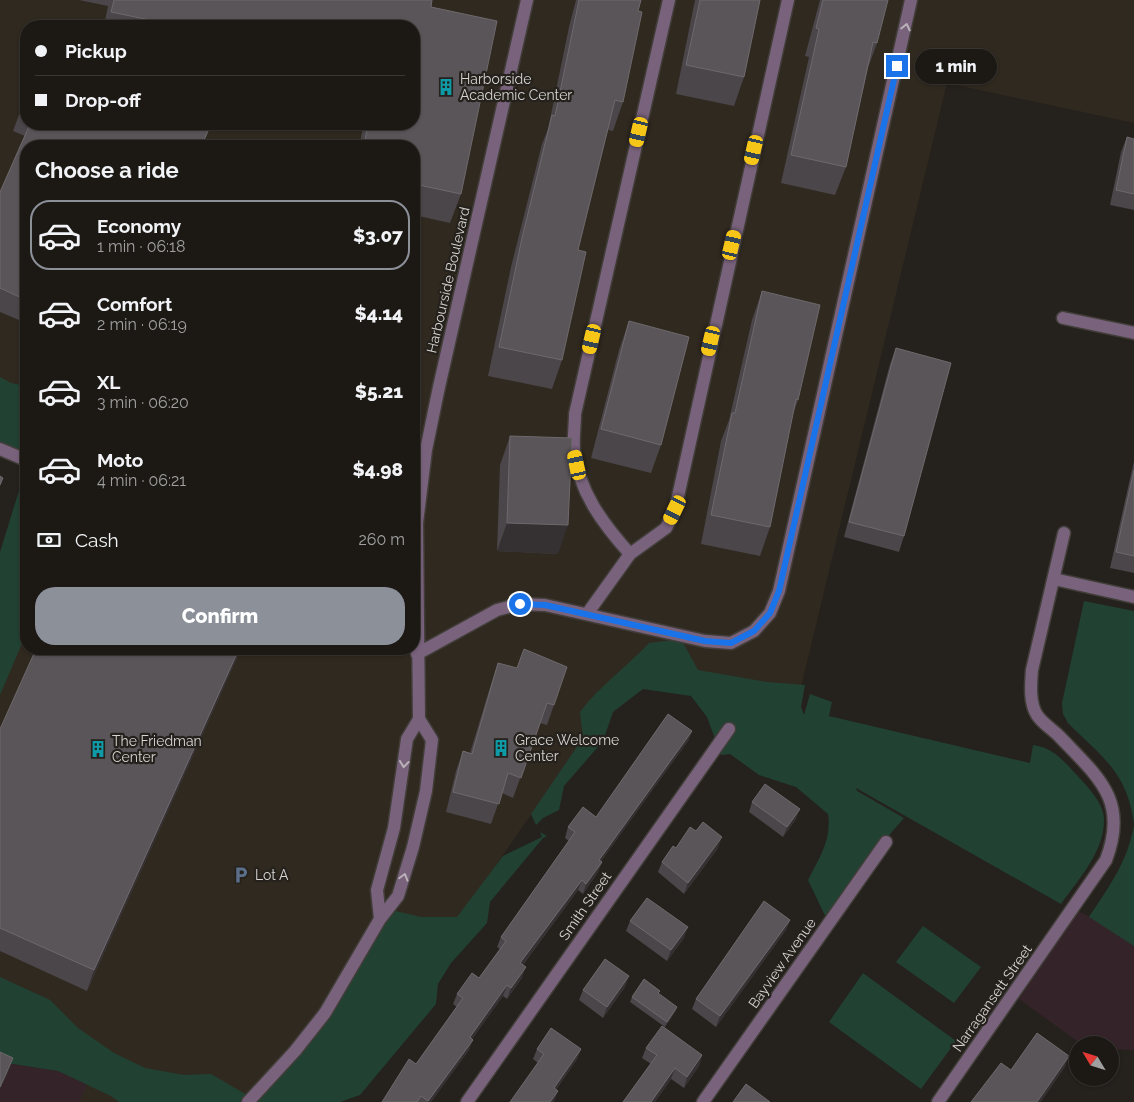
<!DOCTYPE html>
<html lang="en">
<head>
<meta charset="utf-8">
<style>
  :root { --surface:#1c1915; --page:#25221e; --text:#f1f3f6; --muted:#a0a0a0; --line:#3a3834; --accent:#8c9099 }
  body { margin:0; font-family:Raleway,sans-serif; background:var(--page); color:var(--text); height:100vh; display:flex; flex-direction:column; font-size:19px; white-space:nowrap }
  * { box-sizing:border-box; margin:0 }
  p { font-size:16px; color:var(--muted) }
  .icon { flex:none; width:28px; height:28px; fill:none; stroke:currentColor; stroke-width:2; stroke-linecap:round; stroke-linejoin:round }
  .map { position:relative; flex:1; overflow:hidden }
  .panel { position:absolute; left:20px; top:140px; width:400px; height:515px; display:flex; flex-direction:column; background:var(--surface); border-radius:20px; box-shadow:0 1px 4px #0004,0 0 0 1px var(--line) }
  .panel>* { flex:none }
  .hud { position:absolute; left:20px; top:20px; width:400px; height:110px; border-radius:20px; box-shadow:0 1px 4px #0004,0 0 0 1px var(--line); display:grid; align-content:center; height:110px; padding:0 15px; background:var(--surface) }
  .needle { width:32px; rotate:308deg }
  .controls { position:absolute; left:1069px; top:1036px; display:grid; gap:10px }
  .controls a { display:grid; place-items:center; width:50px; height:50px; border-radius:50%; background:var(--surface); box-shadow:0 1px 4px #0004,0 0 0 1px var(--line); font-size:25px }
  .end { position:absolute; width:22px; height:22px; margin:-11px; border:6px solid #1a73e8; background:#fff; box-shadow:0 0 0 2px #fff }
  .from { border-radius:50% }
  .bubble { position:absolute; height:35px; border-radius:18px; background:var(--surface); box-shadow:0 1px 4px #0004,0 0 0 1px var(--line); font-size:16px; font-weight:800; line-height:35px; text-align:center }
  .car { position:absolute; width:15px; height:30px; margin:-15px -8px; border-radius:6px; box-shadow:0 0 4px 1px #0007; background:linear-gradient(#f5c518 24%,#345 0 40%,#f5c518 0 76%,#345 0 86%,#f5c518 0) }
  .hud b { display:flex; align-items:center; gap:18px; height:48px; font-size:19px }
  .hud b+b { border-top:1px solid var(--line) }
  .hud i { width:12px; height:12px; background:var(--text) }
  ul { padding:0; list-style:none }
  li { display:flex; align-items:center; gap:15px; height:70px; margin:0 10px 8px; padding:0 5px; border:2px solid transparent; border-radius:20px }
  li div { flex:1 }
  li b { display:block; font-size:19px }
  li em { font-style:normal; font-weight:800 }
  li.active { border-color:var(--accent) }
  li>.icon { width:45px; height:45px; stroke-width:1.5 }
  h2 { padding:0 15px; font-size:22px; line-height:60px }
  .pay { display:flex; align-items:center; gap:12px; height:55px; padding:0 15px; font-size:19px }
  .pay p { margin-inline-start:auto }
  .button { display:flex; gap:10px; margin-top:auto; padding:10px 15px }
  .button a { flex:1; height:58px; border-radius:20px; background:var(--accent); color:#fff; font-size:20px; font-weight:800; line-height:58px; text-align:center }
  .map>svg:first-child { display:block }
  .commercial { fill:#35232a }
  .built { fill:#302920; fill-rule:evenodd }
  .green { fill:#214233 }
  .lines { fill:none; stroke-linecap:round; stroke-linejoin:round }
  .minor-casing { stroke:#413e39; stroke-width:15 }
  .minor { stroke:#79627c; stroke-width:12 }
  .wall { fill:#4b464a }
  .shaded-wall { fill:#353132 }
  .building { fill:#5a5559; stroke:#6d696c }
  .oneway { stroke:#bbb2b8 }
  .route { stroke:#1a73e8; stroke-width:6 }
  .labels { text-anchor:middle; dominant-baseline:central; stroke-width:4.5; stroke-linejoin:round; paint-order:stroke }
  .poi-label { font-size:14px; fill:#d7d4d1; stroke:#25211c; text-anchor:start }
  .street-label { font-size:14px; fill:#d7d4d1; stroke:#25211c }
</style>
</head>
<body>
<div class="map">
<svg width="1134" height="1102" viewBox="0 0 1134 1102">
  <rect width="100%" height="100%" fill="#25211c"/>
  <path class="commercial" d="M1077 911 1134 936V1050L1110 1049V1045H1088L1077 1041 1019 999Z
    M0 1062 58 1071 111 1096 119 1102H0Z"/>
  <path class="built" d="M0 0H1134V123L947 83 786 749 666 668 610 701 437 950 306 1102H79L92 1073 0 1034V566L26 500V649H414V146H26V444L0 432ZM26 26H414V124H26Z"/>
  <path class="green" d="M0 377 11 383 26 386V458L0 447Z
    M26 468V634L0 695V552Z
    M1084 601 1134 611V824C1127 772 1103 758 1068 723L1063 714 1062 703Z
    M681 639 698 670 767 682 805 685 801 707 804 715 810 694 832 702 829 716 1030 763 1033 745C1051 747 1061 758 1073 771 1084 783 1104 802 1104 819 1105 851 1078 880 1061 904L856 788 857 791 904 818 884 841 828 922 808 880C819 858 832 840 828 814L796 787 759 775 730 754 721 755 707 717 691 696 643 689 613 712 603 741 564 786 559 810 543 818 536 825 531 814 583 738 580 712C600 685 627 667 649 643Z
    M1134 825V946L1089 917C1110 885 1127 863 1134 825Z
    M540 832 547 836 543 838 490 902 487 923 451 963 438 984 436 1004 360 1095 340 1102H119L111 1096 58 1071 0 1062V977L50 1000 78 1028 114 1053 145 1068 184 1075 211 1074 247 1095 254 1092 335 996 383 908 421 917H457L503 856 542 837Z
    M923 926 981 967 954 1003 896 962Z
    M863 973 956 1041 921 1089 829 1022Z"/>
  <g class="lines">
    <g class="minor-casing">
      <path id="minor" d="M1063 318 1134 333
        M0 449 26 460
        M630 554 666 528 675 510 788 0
        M1054 579 1134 597
        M587 614 630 554C603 524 578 491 574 449 573 438 575 425 575 414L669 0
        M417 654 497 610 520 604 545 605 705 641 731 643 754 631 770 613 779 591 911 0
        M380 919 377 890 394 828 407 739 419 719
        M248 1102 295 1051 325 1013 380 919 398 896 413 847 426 791 432 740 419 719 417 523 426 450 439 387 527 0
        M467 1102 729 729
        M703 1102 886 842
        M938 1102 1106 860C1129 800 1098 777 1059 736 1052 729 1042 723 1037 715 1029 703 1031 683 1032 670L1064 533"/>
    </g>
    <use href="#minor" class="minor"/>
  </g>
  <path class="wall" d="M79 0H432L431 7 461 194 450 223 414 215V146H359L364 124H414V26H104L108 6Z
    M576 0H641L638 11 623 102 613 131 608 130 578 250 562 360 552 389 488 376 511 267 542 144 548 129 569 27Z
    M695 0H760L744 77 734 106 676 94Z
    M820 0H888L877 43 868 68 846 167 835 195 781 183 809 57 805 56Z
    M26 96V124H197L209 129 203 146H26V323L0 312V192L25 136 13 131Z
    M1127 137 1134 139V210L1110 205 1121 152Z
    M762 291 798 400 793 414 770 527 760 556 701 544 721 441 729 420 752 320Z
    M629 321 661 445 651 473 591 458 619 350Z
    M896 348 904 536 899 552 844 537 890 364Z
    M510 436 558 554 497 551 500 465Z
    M1134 461V573L1110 568Z
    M241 649 87 991 0 951V729Z
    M498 663 554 705 547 725 540 723 513 798 502 793 491 824 446 812 456 771 463 751 470 753 491 684Z
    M692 731 688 741 601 861 602 862 598 872 583 894 578 890 523 965 522 978 507 999 503 996 472 1039 469 1050 431 1102H382L416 1064 457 1007 453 1004 457 994 479 978 500 949 497 947 501 937 569 841 565 838 568 827 596 817Z
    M752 802 796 819 783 837 749 812Z
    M676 848H718L684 894 658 872 662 862Z
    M790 920 786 930 716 1027 692 1009 696 999Z
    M630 921 684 938 667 961 626 931Z
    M625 987 603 1018 579 1000 583 990Z
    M658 994 677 1007 675 1012 665 1027 630 1002 632 997Z
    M646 1048 702 1055 699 1066 684 1088 671 1079 655 1102H623L651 1064 642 1058Z
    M537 1049H581L577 1059 556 1090 538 1063 533 1059Z"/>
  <path class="shaded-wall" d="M507 523 568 525 558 554 497 551Z
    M239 649H241L87 991 94 970Z
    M692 731 688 741 595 870 599 860Z
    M800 809 796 819 783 837 787 827Z
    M722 837 718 848 684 894 688 883Z
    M602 862 598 872 583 894 586 884Z
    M582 880 578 890 516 974 520 963Z
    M790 920 786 930 716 1027 720 1016Z
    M688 927 684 938 667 961 671 950Z
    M526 967 522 978 507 999 511 988Z
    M629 976 625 987 603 1018 607 1007Z
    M507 985 503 996 466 1048 470 1037Z
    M677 1007 675 1012 665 1027 667 1022Z
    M473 1040 469 1050 431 1102H428Z
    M581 1049 577 1059 550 1099 554 1088Z
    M702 1055 699 1066 684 1088 687 1077Z
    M1069 1056 1065 1067 1041 1102H1037Z
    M13 1058 8 1073 0 1090V1087Z
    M675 1068 671 1079 655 1102H651Z
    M558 1091 554 1102H550Z"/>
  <path class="building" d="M114 0H432L431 7 497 21 461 194 414 184V146H364L368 124H414V26H179L111 12Z
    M579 0H641L638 11 642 12 623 102 615 100 578 250 586 252 562 360 499 347 522 238 552 115 555 116Z
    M700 0H760L744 77 686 65Z
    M823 0H888L877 43 873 42 846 167 791 155 819 29 816 28Z
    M26 96V113L20 110Z
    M30 124H197L209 129 201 146H98L90 143 89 146H26V300L0 288V192Z
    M1127 137 1134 139V194L1116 190Z
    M762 291 820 305 798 400 796 399 770 527 711 515 732 413H735Z
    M629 321 689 337 661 445 601 429Z
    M896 348 951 363 904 536 849 522Z
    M510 436 572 438 568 525 507 523Z
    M1134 470V556L1116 552Z
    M0 476 3 478 0 485Z
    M36 649H239L94 970 0 928V729Z
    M524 649 567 667 554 705 547 703 521 778 508 773 499 804 453 792 463 751 472 754 498 663 517 668Z
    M668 714 692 731 599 860 602 862 586 884 582 880 520 963 526 967 511 988 507 985 470 1037 473 1040 428 1101 421 1096 417 1102H382L409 1059 416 1064 463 998 457 994 472 973 479 978 506 941 501 937 575 832 568 827 583 807 596 817Z
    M765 784 800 809 787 827 752 802Z
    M703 822 722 837 688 883 662 862 673 846 676 848 690 827 696 831Z
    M647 898 688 927 671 950 630 921Z
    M764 901 790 920 720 1016 696 999Z
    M605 959 629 976 607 1007 583 990Z
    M644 979 660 991 658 993 677 1007 667 1022 632 997Z
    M662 1026 702 1055 687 1077 675 1068 651 1102H623L657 1055 646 1048Z
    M551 1028 581 1049 554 1088 558 1091 550 1102H510L544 1054 537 1049Z
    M1037 1033 1069 1056 1037 1102H971L1001 1063 1011 1070Z
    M0 1052 13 1058 0 1087Z
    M746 1084 770 1102H733Z"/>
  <defs><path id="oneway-chevron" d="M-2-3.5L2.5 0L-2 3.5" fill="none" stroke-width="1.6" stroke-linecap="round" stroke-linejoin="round" transform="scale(1.25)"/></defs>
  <g class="oneway">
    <use href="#oneway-chevron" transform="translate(906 27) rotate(-77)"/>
    <use href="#oneway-chevron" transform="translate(404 764) rotate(96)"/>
    <use href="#oneway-chevron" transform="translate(404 877) rotate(-74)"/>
  </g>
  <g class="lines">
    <path class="route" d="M520 604 545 605 705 641 731 643 754 631 770 613 779 591 897 66"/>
  </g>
  <defs>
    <g id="building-bare" transform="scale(1.35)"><path d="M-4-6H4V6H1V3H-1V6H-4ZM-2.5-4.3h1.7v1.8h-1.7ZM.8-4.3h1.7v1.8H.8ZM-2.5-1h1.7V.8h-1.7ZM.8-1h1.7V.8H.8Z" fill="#0f9aa8" stroke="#25211c" stroke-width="2.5" paint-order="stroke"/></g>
    <g id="parking-bare" transform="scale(1.35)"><path d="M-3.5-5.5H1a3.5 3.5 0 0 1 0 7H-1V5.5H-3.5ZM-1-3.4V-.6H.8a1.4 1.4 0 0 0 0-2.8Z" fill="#5c6f8a" stroke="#25211c" stroke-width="2.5" paint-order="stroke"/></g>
  </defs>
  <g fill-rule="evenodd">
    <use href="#building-bare" x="446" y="87"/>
    <use href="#building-bare" x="501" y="748"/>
    <use href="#building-bare" x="98" y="749"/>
    <use href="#parking-bare" x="241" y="875"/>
  </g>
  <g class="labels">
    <g class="poi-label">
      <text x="460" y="79">Harborside<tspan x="460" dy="16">Academic Center</tspan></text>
      <text x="515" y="740">Grace Welcome<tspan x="515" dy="16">Center</tspan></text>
      <text x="112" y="741">The Friedman<tspan x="112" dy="16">Center</tspan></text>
      <text x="255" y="875">Lot A</text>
    </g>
    <g class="street-label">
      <text transform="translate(448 280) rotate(-77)">Harbourside Boulevard</text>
      <text transform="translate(585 906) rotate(-55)">Smith Street</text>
      <text transform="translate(782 963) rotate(-55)">Bayview Avenue</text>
      <text transform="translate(992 998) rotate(-55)">Narragansett Street</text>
    </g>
  </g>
</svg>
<div class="controls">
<a><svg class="needle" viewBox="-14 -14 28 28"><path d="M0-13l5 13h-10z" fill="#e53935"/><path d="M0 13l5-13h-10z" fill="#a0a0a0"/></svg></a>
</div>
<i class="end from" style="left:520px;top:604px"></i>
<i class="end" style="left:897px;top:66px"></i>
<div class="bubble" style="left:915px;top:49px;width:82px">1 min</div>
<i class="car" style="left:639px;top:132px;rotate:193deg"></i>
<i class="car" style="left:754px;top:150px;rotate:193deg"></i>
<i class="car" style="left:732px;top:245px;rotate:13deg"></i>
<i class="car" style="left:592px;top:339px;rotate:193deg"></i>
<i class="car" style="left:711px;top:341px;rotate:193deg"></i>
<i class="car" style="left:577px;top:465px;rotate:348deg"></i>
<i class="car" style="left:675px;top:510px;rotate:206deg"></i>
<div class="hud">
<b><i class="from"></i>Pickup</b>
<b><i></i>Drop-off</b>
</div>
<section class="panel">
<h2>Choose a ride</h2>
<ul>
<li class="active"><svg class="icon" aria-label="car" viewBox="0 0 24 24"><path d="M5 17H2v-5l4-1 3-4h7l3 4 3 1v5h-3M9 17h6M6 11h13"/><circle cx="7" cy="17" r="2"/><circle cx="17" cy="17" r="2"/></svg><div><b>Economy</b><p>1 min · 06:18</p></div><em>$3.07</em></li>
<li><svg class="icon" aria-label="car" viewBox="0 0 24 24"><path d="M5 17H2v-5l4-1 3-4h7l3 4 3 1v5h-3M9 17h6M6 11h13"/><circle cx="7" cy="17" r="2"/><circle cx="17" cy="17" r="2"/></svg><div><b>Comfort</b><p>2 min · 06:19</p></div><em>$4.14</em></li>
<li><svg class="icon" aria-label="car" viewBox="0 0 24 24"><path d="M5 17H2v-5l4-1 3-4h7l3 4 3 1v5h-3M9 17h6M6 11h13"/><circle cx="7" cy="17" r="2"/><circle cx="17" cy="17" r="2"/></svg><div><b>XL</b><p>3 min · 06:20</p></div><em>$5.21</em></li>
<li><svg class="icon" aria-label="car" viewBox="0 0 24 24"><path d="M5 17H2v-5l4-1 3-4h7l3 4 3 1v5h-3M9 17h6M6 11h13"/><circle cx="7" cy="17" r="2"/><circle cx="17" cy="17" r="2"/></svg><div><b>Moto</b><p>4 min · 06:21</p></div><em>$4.98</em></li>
</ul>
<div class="pay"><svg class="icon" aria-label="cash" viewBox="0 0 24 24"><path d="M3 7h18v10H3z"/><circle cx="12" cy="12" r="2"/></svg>Cash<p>260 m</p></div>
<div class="button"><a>Confirm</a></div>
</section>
</div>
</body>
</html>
